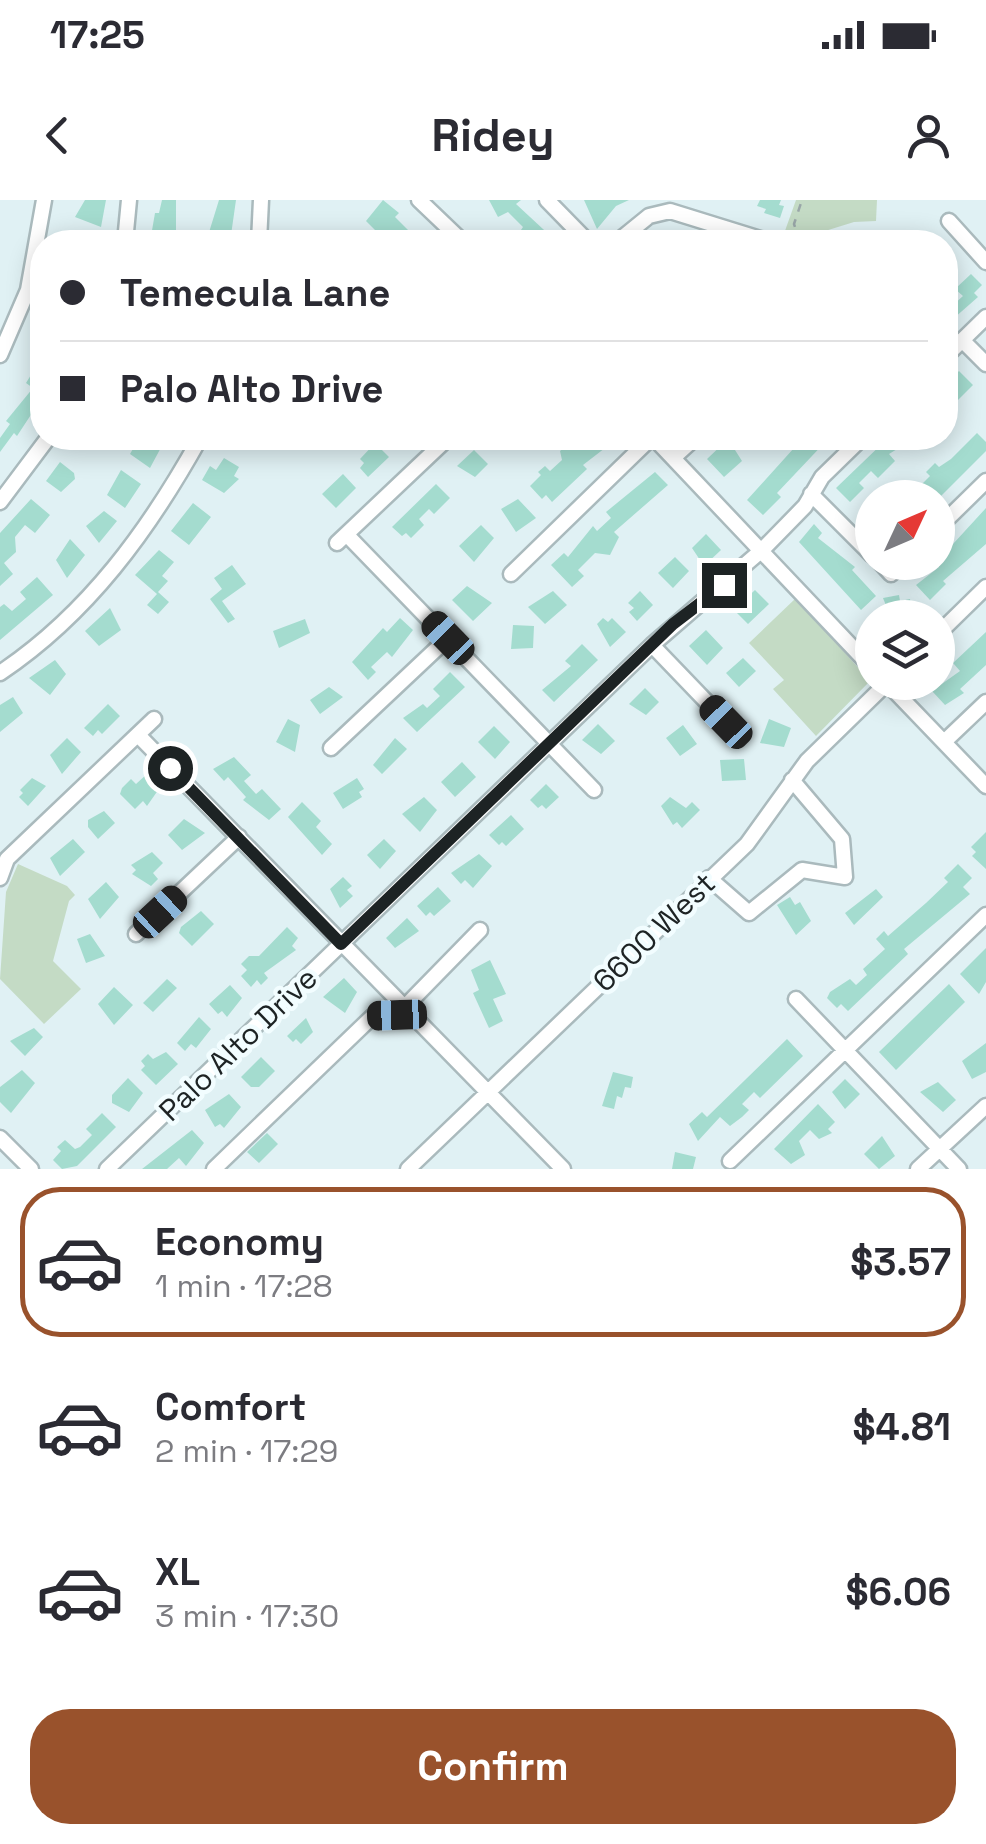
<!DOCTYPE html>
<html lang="en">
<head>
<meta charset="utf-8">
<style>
  :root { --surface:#fff; --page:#f2f2f3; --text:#2b2b33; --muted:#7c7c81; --line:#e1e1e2; --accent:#99522c }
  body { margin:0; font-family:"Space Grotesk",sans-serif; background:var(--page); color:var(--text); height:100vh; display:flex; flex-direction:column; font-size:38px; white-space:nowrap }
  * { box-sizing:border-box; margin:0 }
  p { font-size:32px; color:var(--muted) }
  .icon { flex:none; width:55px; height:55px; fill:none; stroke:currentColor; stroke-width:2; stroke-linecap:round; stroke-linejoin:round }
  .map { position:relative; height:969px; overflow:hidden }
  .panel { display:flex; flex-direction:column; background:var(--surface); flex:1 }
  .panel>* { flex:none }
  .guide { position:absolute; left:30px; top:30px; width:928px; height:220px; border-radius:40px; box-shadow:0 5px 25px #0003; display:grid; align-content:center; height:220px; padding:0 30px; background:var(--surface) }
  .needle { width:65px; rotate:46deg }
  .controls { position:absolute; left:855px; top:280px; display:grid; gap:20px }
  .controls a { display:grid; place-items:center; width:100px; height:100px; border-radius:50%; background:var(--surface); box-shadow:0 5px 25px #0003; font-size:50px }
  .end { position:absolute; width:45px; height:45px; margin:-22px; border:12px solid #1d2324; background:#fff; box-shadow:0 0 0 5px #fff }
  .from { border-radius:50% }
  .car { position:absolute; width:30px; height:60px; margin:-30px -15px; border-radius:12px; box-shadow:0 0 8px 2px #0007; background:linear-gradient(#222 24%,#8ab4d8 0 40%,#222 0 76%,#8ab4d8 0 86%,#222 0) }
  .guide b { display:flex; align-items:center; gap:35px; height:95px; font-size:38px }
  .guide b+b { border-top:2px solid var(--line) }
  .guide i { width:25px; height:25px; background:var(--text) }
  ul { padding:18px 0 0; list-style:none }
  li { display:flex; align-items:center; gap:30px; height:150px; margin:0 20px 15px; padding:0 10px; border:5px solid transparent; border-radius:40px }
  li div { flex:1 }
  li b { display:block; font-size:38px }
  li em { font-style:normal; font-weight:800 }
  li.selected { border-color:var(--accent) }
  li>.icon { width:90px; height:90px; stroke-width:1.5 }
  .cta { display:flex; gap:20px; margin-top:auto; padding:20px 30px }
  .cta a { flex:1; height:115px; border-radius:40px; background:var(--accent); color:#fff; font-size:40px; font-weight:800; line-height:115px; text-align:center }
  .status { display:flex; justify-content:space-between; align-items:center; height:70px; padding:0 50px; background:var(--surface); direction:ltr }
  .status svg { height:28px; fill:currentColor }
  header { display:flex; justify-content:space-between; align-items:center; height:130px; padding:0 30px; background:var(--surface); font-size:45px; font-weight:800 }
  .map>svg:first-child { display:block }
  .green { fill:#c4dbc5 }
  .building { fill:#a4dccf }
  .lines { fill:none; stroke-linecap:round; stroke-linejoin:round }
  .minor-casing { stroke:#aababd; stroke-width:19 }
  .path { stroke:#99a6a8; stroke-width:2.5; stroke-dasharray:8 8; stroke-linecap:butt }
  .minor { stroke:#fff; stroke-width:14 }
  .route { stroke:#1d2324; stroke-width:12 }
  .labels { text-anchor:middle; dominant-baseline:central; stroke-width:9; stroke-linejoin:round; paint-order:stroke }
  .street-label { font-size:30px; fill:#1d2324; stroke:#f2fdff }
</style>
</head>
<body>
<div class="status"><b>17:25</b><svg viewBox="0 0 49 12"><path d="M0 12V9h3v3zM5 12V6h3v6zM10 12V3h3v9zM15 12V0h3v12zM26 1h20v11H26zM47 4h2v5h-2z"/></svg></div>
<header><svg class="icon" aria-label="back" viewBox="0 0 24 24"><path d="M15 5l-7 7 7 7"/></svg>Ridey<svg class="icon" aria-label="person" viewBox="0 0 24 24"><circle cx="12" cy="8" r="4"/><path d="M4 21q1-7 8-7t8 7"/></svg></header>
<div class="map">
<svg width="986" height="969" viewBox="0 0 986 969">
  <rect width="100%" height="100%" fill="#e0f1f4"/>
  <path class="green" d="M796 0H877L876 21 854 22 809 36 804 42H781Z
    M796 398 870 481 816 536 773 489 784 480 749 443Z
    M18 664 67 686 75 695 69 701 53 761 81 789 44 824 0 779 6 692Z"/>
  <path class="building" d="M85 0H106L101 27 75 17Z
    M162 0H176V42H150L155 13H159Z
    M219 0H236L230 42H206Z
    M383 0 399 13 395 17 420 42H396L386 32 382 37 366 21Z
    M489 0H521L516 4 557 42H530L521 30 523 27 508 12 498 17Z
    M584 0H629L616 6 597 29Z
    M760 0H781L779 5 784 6 780 18 764 13 766 9 757 6Z
    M971 74 982 85 974 93 978 97 945 126V99L952 106 963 96 955 89Z
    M42 157V198L17 236 14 233 0 252V238L10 224 6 221 33 188 26 183Z
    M959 171 973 185 945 213V185Z
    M977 233 986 242V251L939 298H908L930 276 926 272 935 263 939 267 951 259Z
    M139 238 165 240 150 268 130 254Z
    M588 238H618L583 265 587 269 552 302 546 295 542 299 530 286 541 275 538 272 545 266 550 271 562 260 560 251 567 245 571 249Z
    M803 238H829L777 293 781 297 763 315 747 300Z
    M888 238H915L889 254 895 261 878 278 871 271 859 283 864 288 850 302 836 288Z
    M728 239 742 261 724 277 707 259Z
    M375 243 389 257 368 277 360 268 364 263 360 259Z
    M474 250 488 264 475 277 457 266Z
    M224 258 239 267 234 276 239 279 224 293 202 280 210 266 216 270Z
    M60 262 74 273 75 279 61 292 46 281Z
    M121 270 141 284 125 308 107 295Z
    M655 272 668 285 614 332 619 337 610 355 595 353 578 370 584 376 572 387 551 365 564 353 568 357 593 326 597 331 611 318 606 312Z
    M343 274 356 288 336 308 322 294Z
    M436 284 450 298 434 314 429 309 419 319 424 325 411 338 406 333 402 336 392 327Z
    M31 299 50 315 35 333 25 325 15 337 16 352 4 363 13 374 0 386V333Z
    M518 299 536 318 516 332 501 309Z
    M193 303 211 317 189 345 171 331Z
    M986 308V344L943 381 946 384 930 400 916 385 939 367 938 352 942 356Z
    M104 311 117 321 99 343 86 326Z
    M814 324 822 333 818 338 855 367 852 370 876 396 861 410 799 342Z
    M481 325 494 338 474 362 459 346Z
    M706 334 721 350 704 366 692 348Z
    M70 339 85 355 67 378 56 360Z
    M159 350 174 362 162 376 168 381 158 392 169 402 158 414 147 405 157 394 135 375Z
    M675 357 689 371 673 388 658 373Z
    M232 365 246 384 222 401 235 419 228 423 210 399 222 389 214 378Z
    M37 377 53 395 0 440V407L4 404 12 411 26 399 20 392Z
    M467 386 492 403 473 421 452 400Z
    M755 390 769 404 748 424 734 410Z
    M553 391 567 405 545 424 528 407Z
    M640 391 653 405 637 421 629 412 634 408 628 403Z
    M899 395 900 401 910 399 913 414 891 418 883 398Z
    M110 408 121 430 99 446 85 431Z
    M400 418 413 430 392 457 387 452 371 467 376 472 368 480 352 462 383 428 387 432Z
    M603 418 608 422 612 418 626 432 610 447 597 424Z
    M305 419 310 433 279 448 273 431Z
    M513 425 534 426 533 448 511 449Z
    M706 430 723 448 707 465 689 446Z
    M986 432V465L960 489 964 493 945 505 932 491 960 471 953 463Z
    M582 444 598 460 554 502 542 490 571 466 565 461Z
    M743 458 756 471 739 487 726 473Z
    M55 460 66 474 50 495 29 478Z
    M450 472 465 487 417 532 403 518 423 504 427 508 440 496 433 489Z
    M329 487 343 497 320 514 310 500Z
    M645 488 659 502 646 515 629 504Z
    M13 497 23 513 0 532V505Z
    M108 504 120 516 102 534 98 530 93 536 84 528Z
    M288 519 300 525 295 552 276 542Z
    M769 519 791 528 784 547 760 543Z
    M598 524 615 541 601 554 582 540Z
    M683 525 697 544 680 556 666 538Z
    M494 526 510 542 495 559 478 542Z
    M67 538 81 552 62 574 50 555Z
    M395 538 407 549 382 574 373 565Z
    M234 557 251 575 244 581 256 594 262 589 281 609 269 620 243 600 246 597 228 577 224 581 213 569Z
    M744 559 746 580 722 581 720 560Z
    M462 562 476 577 455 597 441 582Z
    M148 573 161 586 147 606 143 601 135 609 120 594 122 588 131 579 136 584Z
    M32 578 46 586 28 606 19 597 23 593 20 590Z
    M357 578 364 589 359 592 362 597 343 609 333 593Z
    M546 584 559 597 546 609 542 605 538 608 530 600Z
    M424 597 437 610 420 632 402 614Z
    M670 597 686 608 692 602 700 610 682 628 677 622 673 625 661 606Z
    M302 602 321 621 316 627 332 644 322 655 288 617Z
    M104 611 115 623 98 639 88 627V620Z
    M511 615 524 629 506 646 502 642 499 645 489 635Z
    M184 619 205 633 182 650 168 635Z
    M986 632V669L972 656 976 652 971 647Z
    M73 639 85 652 60 676 50 658Z
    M384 639 396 651 380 669 367 655Z
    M152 652 163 663 153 673 158 679 151 686 132 674 136 670 131 665Z
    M479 654 492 666 473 688 465 680 461 684 451 673Z
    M958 664 972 678 963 687 970 694 904 749 908 754 848 811 841 804 837 808 827 798 830 792 850 779 856 785 867 775 863 769 885 749 876 739 884 731 888 736 926 703 948 682 944 678Z
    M343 677 352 686 347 690 353 696 340 708 330 689Z
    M106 682 119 697 100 719 88 699Z
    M438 687 451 701 434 716 430 712 426 716 417 706Z
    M876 689 883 697 854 725 845 713Z
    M790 697 795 705 800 702 811 721 796 735 777 705Z
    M201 711 214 724 192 746 179 733 181 727Z
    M407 718 419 731 395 748 386 738Z
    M287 727 298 738 292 746 296 750 264 773 268 778 261 785 257 780 251 787 241 776 247 770 241 764 249 756H259Z
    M90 734 105 756 86 763 77 739Z
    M986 748V782L979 794 960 774Z
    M490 760 506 794 493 799 503 821 489 828 473 793 479 790 471 770Z
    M344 778 357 792 345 813 323 797Z
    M167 779 177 788 153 812 143 803Z
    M949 784 965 802 896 870 879 852Z
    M230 785 242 798 227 817 222 811 218 814 209 804Z
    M114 787 133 805 114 825 98 804Z
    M199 817 211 829 196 848 191 844 185 851 177 843Z
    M306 818 313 832 301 844 296 839 293 842 287 836Z
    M34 828 43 837 25 856 10 841Z
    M787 839 803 856 760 898 754 892 742 904 749 910 742 917 730 926 720 917 698 941 689 924 702 912 707 917Z
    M986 843V872L972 879 962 861Z
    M166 852 178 864 156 885 141 870 145 866 141 861 148 854 153 859Z
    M261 857 275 871 259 887H251L241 877Z
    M22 870 35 883 11 913 0 902V887Z
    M613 872 633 877 631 888 625 887 622 898 617 896 614 909 602 906Z
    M128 878 143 893 129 912 112 903V895Z
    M845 879 860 894 845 909 832 892Z
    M938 882 956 900 943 912 920 892Z
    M229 894 241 907 224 928 220 924 215 927 205 910Z
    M818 904 835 922 828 929 832 933 819 939 810 930 799 941 805 955 791 964 774 949Z
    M102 913 116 927 77 966 62 969 53 960 61 951 57 947 65 940 75 949 80 947 92 935 86 929Z
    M192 930 204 943 186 966 179 958 167 969H142Z
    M267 933 278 944 259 963 247 952Z
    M882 936 895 956 879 969 864 954Z
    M675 952 696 957 693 969H672Z"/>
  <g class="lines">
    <g class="minor-casing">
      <path id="minor" d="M419 0 463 42
        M547 0 588 42
        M949 21 986 62
        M125 42 129 0
        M259 42 261 0
        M617 42 649 16 670 11 770 42
        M962 140 986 164
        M0 155 28 90 44 0
        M945 157 986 117
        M654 238 872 468
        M673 258 695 238
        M811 294 872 355
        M0 302 48 238
        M938 328 986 281
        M347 335 594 590
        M337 343 448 238
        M880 362 891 374 902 362
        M511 374 651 238
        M938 434 986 387
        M652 445 725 521
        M0 473C88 414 149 330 200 238
        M886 482 986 586
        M139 536 563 969
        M944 542 986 502
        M331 548 448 438
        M0 678 7 659 154 519
        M709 678 749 713 802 670 845 677 842 639 792 580
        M136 734 239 637
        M796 799 959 969
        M0 938 31 969
        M730 961 986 715
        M107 969 652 445 762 350 805 306 822 277 862 238
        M214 969 373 816 397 815 480 730
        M408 969 747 644 807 561 888 482
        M918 969 986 906"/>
    </g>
    <path class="path" d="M800 42 794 24 802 0"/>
    <use href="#minor" class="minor"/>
  </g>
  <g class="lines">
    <path class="route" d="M170 568 341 744 673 424 724 385"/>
  </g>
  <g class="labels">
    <g class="street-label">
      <text transform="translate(654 732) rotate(-44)">6600 West</text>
      <text transform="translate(238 844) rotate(-44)">Palo Alto Drive</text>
    </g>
  </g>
</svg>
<div class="controls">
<a><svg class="needle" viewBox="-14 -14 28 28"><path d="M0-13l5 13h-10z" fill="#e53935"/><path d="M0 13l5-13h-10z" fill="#7c7c81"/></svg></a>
<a><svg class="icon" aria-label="layers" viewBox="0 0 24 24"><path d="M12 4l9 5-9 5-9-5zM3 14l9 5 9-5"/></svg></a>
</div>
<i class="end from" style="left:170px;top:568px"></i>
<i class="end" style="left:724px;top:385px"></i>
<i class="car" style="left:448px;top:438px;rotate:316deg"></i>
<i class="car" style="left:726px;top:522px;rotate:316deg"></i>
<i class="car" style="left:160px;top:712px;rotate:47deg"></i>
<i class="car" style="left:397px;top:815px;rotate:268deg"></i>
<div class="guide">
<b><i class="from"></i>Temecula Lane</b>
<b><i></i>Palo Alto Drive</b>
</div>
</div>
<section class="panel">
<ul>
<li class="selected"><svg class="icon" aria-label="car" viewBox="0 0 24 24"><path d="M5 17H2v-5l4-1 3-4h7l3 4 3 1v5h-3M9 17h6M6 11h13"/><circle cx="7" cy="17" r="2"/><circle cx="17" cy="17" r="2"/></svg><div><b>Economy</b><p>1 min · 17:28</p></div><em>$3.57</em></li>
<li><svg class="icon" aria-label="car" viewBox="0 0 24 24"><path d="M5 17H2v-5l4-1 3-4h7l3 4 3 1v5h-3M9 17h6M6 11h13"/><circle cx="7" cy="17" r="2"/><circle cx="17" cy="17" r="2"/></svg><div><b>Comfort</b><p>2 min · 17:29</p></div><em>$4.81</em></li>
<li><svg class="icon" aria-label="car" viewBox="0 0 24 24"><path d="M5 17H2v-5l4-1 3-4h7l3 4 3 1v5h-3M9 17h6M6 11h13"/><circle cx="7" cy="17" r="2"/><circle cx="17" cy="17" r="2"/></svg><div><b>XL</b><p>3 min · 17:30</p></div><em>$6.06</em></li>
</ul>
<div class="cta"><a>Confirm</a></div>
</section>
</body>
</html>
